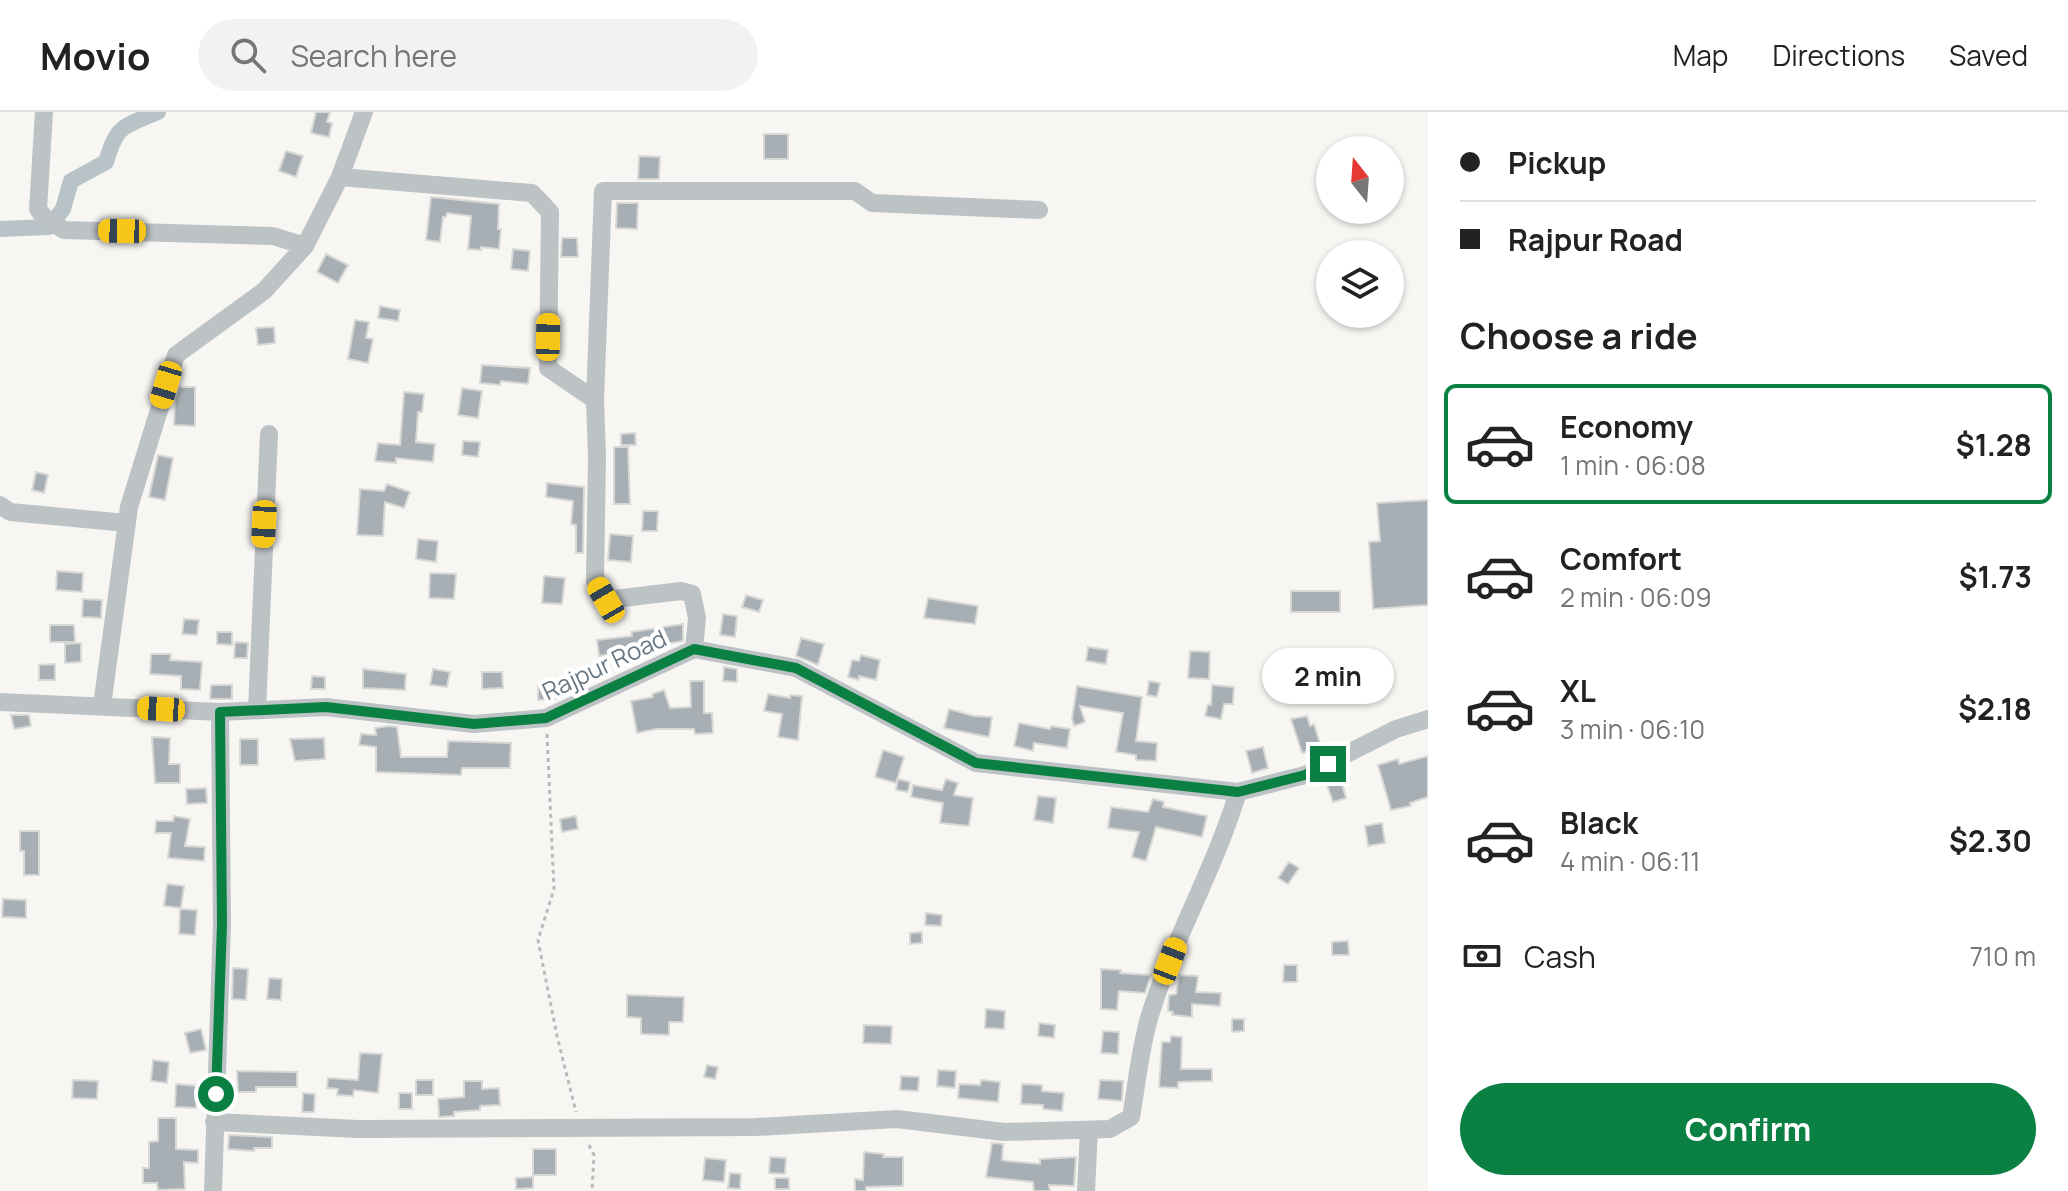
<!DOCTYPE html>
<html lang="en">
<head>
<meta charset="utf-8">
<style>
  :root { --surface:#fff; --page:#f2f2f2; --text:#222; --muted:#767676; --line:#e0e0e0; --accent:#0b8043 }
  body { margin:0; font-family:Manrope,sans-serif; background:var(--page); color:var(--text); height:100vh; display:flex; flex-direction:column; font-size:30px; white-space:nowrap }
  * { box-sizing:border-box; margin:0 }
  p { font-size:26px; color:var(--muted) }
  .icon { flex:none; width:44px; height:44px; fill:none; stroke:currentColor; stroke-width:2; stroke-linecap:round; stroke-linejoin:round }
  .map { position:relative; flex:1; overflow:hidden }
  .details { display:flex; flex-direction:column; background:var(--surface); width:640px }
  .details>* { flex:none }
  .guide { display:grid; align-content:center; height:176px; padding:0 32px; background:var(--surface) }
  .needle { width:52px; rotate:343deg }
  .tools { position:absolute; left:1316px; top:24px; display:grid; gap:16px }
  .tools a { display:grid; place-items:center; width:88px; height:88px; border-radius:50%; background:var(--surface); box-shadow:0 2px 6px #0004; font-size:40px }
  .end { position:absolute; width:36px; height:36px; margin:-18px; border:10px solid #0b8043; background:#fff; box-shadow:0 0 0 4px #fff }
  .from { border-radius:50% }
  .bubble { position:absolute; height:56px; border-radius:28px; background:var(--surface); box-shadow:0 2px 6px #0004; font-size:26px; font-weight:700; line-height:56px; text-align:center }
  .car { position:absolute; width:24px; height:48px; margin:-24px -12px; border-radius:10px; box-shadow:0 0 6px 2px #0007; background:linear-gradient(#f5c518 24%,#345 0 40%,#f5c518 0 76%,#345 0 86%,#f5c518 0) }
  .guide b { display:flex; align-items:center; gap:28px; height:76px; font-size:30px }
  .guide b+b { border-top:2px solid var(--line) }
  .guide i { width:20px; height:20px; background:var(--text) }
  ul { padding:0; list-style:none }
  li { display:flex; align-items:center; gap:24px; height:120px; margin:0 16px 12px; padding:0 16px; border:4px solid transparent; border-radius:12px }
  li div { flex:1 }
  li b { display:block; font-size:30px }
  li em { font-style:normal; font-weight:700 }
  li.active { border-color:var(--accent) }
  li>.icon { width:72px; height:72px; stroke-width:1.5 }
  h2 { padding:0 32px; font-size:36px; line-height:96px }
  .pay { display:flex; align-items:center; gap:20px; height:88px; padding:0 32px; font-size:30px }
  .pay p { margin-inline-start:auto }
  .cta { display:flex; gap:16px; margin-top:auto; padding:16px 32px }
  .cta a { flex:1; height:92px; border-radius:48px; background:var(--accent); color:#fff; font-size:32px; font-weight:700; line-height:92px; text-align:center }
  header { display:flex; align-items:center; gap:48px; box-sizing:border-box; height:112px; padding:0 40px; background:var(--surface); border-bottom:2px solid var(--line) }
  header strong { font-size:38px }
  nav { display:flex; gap:44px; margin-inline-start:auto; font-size:28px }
  .search { width:560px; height:72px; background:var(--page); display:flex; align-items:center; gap:20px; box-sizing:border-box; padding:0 28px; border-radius:44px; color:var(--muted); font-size:30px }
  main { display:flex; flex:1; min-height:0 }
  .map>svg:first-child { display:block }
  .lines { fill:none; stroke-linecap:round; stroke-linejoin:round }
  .canal { stroke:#b7c3c7; stroke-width:16 }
  .building { fill:#a7afb4; stroke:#d8d8d6; stroke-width:2 }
  .path { stroke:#b8bbbd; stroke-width:3; stroke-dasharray:4 4; stroke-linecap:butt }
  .minor { stroke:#bdc2c5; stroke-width:18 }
  .route { stroke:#0b8043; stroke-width:10 }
  .labels { text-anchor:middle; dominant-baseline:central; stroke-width:8; stroke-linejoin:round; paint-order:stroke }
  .street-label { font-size:24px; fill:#677783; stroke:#fff }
</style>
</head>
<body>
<header>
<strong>Movio</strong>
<div class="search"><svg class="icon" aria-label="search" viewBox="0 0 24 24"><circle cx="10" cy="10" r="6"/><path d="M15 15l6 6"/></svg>Search here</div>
<nav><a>Map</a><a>Directions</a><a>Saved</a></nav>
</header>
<main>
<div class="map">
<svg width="1428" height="1079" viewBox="0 0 1428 1079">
  <rect width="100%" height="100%" fill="#f7f6f3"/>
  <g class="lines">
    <path class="canal" d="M0 117 49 115 63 97 71 69 106 50C117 12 123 15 158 0"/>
  </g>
  <path class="building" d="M316 0H330L327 10 332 11 329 25 311 21Z
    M764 22H788V47H764Z
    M286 39 303 44 296 65 279 59Z
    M639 44 660 45 659 67H638Z
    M431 85 499 92 498 117H501L499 137 481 135V138L468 137 471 104 447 101 446 105H443L440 130 426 128Z
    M617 91H638L637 117 616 116Z
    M562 126H577L578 145H561Z
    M513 137 530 139 528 159 511 157Z
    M326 142 348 153 338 171 317 160Z
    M380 194 400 198 398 209 378 206Z
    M355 208 369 210 366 226 373 227 368 251 348 247Z
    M274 215 275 231 258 233 256 216Z
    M482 253 530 256 528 272 501 269 500 273 480 271Z
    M179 275H195V314L174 313 175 286Z
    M462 276 482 279 478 306 458 303Z
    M404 280 424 282 422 300H418L416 330 435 332 433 350 396 346V351L375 349 378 331 400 333Z
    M635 321 636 333H621V322Z
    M463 329 480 330 478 345 462 343Z
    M614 335H628L630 392H614Z
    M158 343 173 346 165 388 149 385Z
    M36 360 48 363 44 381 32 378Z
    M547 371 584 375 583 441H576V413L571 412 573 389 546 385Z
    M387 372 410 380 404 396 385 390 383 424 357 423 360 377 384 379Z
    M1428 388V493L1373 497 1369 430 1380 429 1377 391Z
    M643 399H658L657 419H642Z
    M610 422 633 424 631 450 608 448Z
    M418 427 438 429 436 450 416 447Z
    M57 459 83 461 82 480 56 478Z
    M430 461 456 462 454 487 429 486Z
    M544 464 565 466 562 492 542 491Z
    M1291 479H1340V500H1291Z
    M746 483 763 488 759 500 742 495Z
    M928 486 978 494 975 512 924 506Z
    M83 487 102 488 101 506 82 505Z
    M723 502 737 504 735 525 720 523Z
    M184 507 199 508 197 523 182 522Z
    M683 512V529L599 544 597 528 632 524 631 520Z
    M50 513H74L75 530H50Z
    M217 520H232V533L217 532Z
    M801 526 824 532 818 553 796 544Z
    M235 530 248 531 247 546H234Z
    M81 531V550L65 551V532Z
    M1088 535 1108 538 1106 552 1086 549Z
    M1190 539 1210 540 1209 567 1188 566Z
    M151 542H171L170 548 202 550 200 578 181 577V564L150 562Z
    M861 543 880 548 876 568 859 564V568L848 565 852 548 859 549Z
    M55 552V568H39V553Z
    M724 555 737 557V570L723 569Z
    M363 557 406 562 405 578 363 576Z
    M433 557 450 560 447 575 430 573Z
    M482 560H502L503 576 482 577Z
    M312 564 325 565V577H311Z
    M690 569H704V601H712L713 621 695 622 694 617H656L637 621 631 589 653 585 652 582 664 578 670 596 691 595Z
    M1149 569 1160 571 1157 585 1147 583Z
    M557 572V587L538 588V573Z
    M211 573H232V587H210Z
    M1212 573 1234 575 1233 592H1224L1221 607 1205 604 1208 592 1211 593Z
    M1077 574 1142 585 1136 629 1157 631 1156 649 1136 648V643L1116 640 1123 601 1080 594 1085 610 1074 614 1072 606Z
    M768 582 790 586V583L802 584 798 628 778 625 782 602 764 599Z
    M949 597 974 604 992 605 989 625 944 616Z
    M11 603H29L31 614 14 617Z
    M1307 604 1310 614 1314 612 1321 635 1302 641 1291 607Z
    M1019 611 1050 617 1051 614 1070 617 1067 636 1034 631 1033 639 1014 634Z
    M389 614 397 615 401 645H447L448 629 511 631 510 656H462L461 663 376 660V635L359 633 361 622 376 623 375 616Z
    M152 625 170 626 169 652H180V671H155Z
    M324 626 325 647 295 649 290 627Z
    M240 627H258V653H240Z
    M1263 635 1268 656 1252 661 1246 639Z
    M883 638 904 645 896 671 875 665Z
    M1428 644V685L1410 691 1411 694 1391 698 1378 653 1398 647 1399 652Z
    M898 667 910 670 908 680 896 678Z
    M946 667 958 671 954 683 973 686 969 714 940 711 943 691 911 685 913 673 942 678Z
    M1341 668 1346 686 1333 690 1327 673Z
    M206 676 207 691 187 692 186 677Z
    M1038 684 1056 686 1053 711 1034 708Z
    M1153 687 1164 690 1163 695 1207 704 1202 725 1156 715 1146 749 1132 745 1139 720 1108 716 1111 695 1148 700Z
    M174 704 190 707 185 734 205 735 204 749 168 746 171 721H155L156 709H173Z
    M576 704 578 717 562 720 560 707Z
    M1382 711 1385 731 1368 734 1365 714Z
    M20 719H39V763H24V739H20Z
    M1289 750 1299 756 1288 772 1278 766Z
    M167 772 184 774 181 796 164 794Z
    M3 787 26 788V806L2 805Z
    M180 797 197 798 195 823 179 822Z
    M926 801 942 803 941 814 925 813Z
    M922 820V831L910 832V821Z
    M1348 829 1349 843H1332V830Z
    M1284 853H1297V870H1283Z
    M233 856 248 857 246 888 232 887Z
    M1101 857 1121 858 1120 861 1151 863 1145 881 1119 879 1117 898 1101 897Z
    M1179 863 1198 864 1196 880 1221 881 1220 894 1192 892V905L1172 903 1173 900 1168 899 1169 883 1176 882Z
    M269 866 282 867 281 888 267 887Z
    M627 883 684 885 683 910H669V923L641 922V906L627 905Z
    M986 897 1005 899 1004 917 985 916Z
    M1232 907H1244V919L1232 920Z
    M1039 911 1055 913 1054 926 1038 924Z
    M864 913 892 914 891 932 863 931Z
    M201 917 206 938 190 941 185 921Z
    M1103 919 1119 920 1118 942 1101 941Z
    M1171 924 1182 925 1181 957H1212V969L1178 970V976L1159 975 1162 930H1170Z
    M360 941 382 942 378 981 354 978 353 984 337 983 338 977 327 976 328 966 358 968Z
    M153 948 169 950 167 971 151 969Z
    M707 953 718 955 715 967 704 965Z
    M938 958 956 959 955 976 937 974Z
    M237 959 297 960V975H256V980H238Z
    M901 964 919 965 918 979 900 978Z
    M73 968 98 969 97 987 72 986Z
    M416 968H433V983H416Z
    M981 968 1000 970 998 990 958 986 959 972 980 973Z
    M1100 968 1123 969 1122 989 1098 987Z
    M464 969H482V977L499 976 500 993 480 994V998L454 1000V1004L439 1005 438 987 464 985Z
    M176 972 198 974 196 996 175 995Z
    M1022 972 1042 973V979L1064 981 1062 999 1043 997V993L1021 992Z
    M303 981 315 982 314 1000H302Z
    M399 981H412V997H399Z
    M158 1006H176V1037L198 1038V1051L184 1050 185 1077 158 1078 157 1071H143V1056H149V1030L158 1029Z
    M229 1023 272 1025V1036H254V1039L228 1037Z
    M992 1031 1003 1032 1002 1048 1007 1049 1040 1052V1047L1076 1045 1074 1074 1049 1073 1050 1079H1034L1033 1070 986 1065Z
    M533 1037H556V1063H533Z
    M864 1040 884 1042 883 1045H903V1074L866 1075V1079H855V1067L863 1068Z
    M770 1045 786 1046 785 1062 769 1061Z
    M705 1046 726 1048 724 1070 703 1068Z
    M730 1061 741 1062 740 1077 728 1076Z
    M533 1065V1076L516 1077V1066Z
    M775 1066H789V1077H775Z"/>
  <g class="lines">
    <path class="path" d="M547 622 554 777 538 828 557 924 576 1000
      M589 1033 594 1043 592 1079"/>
    <path class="minor" d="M44 0 38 97 44 105 64 118 273 124 305 134
      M340 65 532 81 550 100 548 256 595 288 597 344 595 469 606 488 681 479 692 482 697 506 694 537
      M595 288 603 79H855L872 91 1039 98
      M0 393 10 400 127 411
      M0 590 220 600 326 595 474 612 546 606 694 537 796 556 976 651 1238 680 1305 663 1396 617 1428 607
      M102 594 129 395 176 243 264 179 305 134 340 65 364 0
      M257 598 269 322
      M214 1010 358 1017 757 1015 897 1007 1004 1020 1110 1017 1131 1005C1137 972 1140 935 1150 903 1174 826 1215 756 1238 680
      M213 1079 222 812 220 600
      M1086 1079 1089 1018"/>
  </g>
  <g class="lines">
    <path class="route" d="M216 982 222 812 220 600 326 595 474 612 546 606 694 537 796 556 976 651 1238 680 1305 663 1328 652"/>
  </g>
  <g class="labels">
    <g class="street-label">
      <text transform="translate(604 552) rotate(-25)">Rajpur Road</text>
    </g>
  </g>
</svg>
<div class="tools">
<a><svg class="needle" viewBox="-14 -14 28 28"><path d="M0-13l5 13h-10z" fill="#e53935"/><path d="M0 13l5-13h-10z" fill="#767676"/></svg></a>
<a><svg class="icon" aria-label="layers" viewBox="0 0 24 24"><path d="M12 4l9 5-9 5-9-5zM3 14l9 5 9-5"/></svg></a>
</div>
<i class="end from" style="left:216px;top:982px"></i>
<i class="end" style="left:1328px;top:652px"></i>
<div class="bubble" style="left:1262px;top:536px;width:132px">2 min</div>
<i class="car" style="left:122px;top:119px;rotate:271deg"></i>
<i class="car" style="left:548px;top:225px;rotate:1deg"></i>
<i class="car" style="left:166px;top:273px;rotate:197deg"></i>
<i class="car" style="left:264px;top:412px;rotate:183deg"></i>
<i class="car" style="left:606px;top:488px;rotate:330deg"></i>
<i class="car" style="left:161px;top:597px;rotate:273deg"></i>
<i class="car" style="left:1170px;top:849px;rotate:21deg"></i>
</div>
<section class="details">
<div class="guide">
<b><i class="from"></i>Pickup</b>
<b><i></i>Rajpur Road</b>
</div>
<h2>Choose a ride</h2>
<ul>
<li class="active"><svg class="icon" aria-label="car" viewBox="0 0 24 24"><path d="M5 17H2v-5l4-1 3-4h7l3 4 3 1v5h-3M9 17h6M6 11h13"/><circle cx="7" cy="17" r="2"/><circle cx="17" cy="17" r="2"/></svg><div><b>Economy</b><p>1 min · 06:08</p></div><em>$1.28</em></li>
<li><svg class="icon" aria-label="car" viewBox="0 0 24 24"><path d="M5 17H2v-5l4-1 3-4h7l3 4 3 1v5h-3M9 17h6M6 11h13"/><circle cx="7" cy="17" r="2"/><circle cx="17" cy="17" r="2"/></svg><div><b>Comfort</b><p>2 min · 06:09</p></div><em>$1.73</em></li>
<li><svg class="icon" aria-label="car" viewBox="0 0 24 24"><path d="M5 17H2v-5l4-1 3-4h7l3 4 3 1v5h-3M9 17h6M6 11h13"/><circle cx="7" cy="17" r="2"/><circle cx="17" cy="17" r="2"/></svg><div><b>XL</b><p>3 min · 06:10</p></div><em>$2.18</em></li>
<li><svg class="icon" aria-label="car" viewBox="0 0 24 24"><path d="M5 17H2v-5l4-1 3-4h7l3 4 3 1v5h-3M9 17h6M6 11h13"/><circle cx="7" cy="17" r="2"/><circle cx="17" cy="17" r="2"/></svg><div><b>Black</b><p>4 min · 06:11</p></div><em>$2.30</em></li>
</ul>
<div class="pay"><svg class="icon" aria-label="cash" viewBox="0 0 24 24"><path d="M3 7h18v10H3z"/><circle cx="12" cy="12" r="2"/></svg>Cash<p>710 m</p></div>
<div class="cta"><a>Confirm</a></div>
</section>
</main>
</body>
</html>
